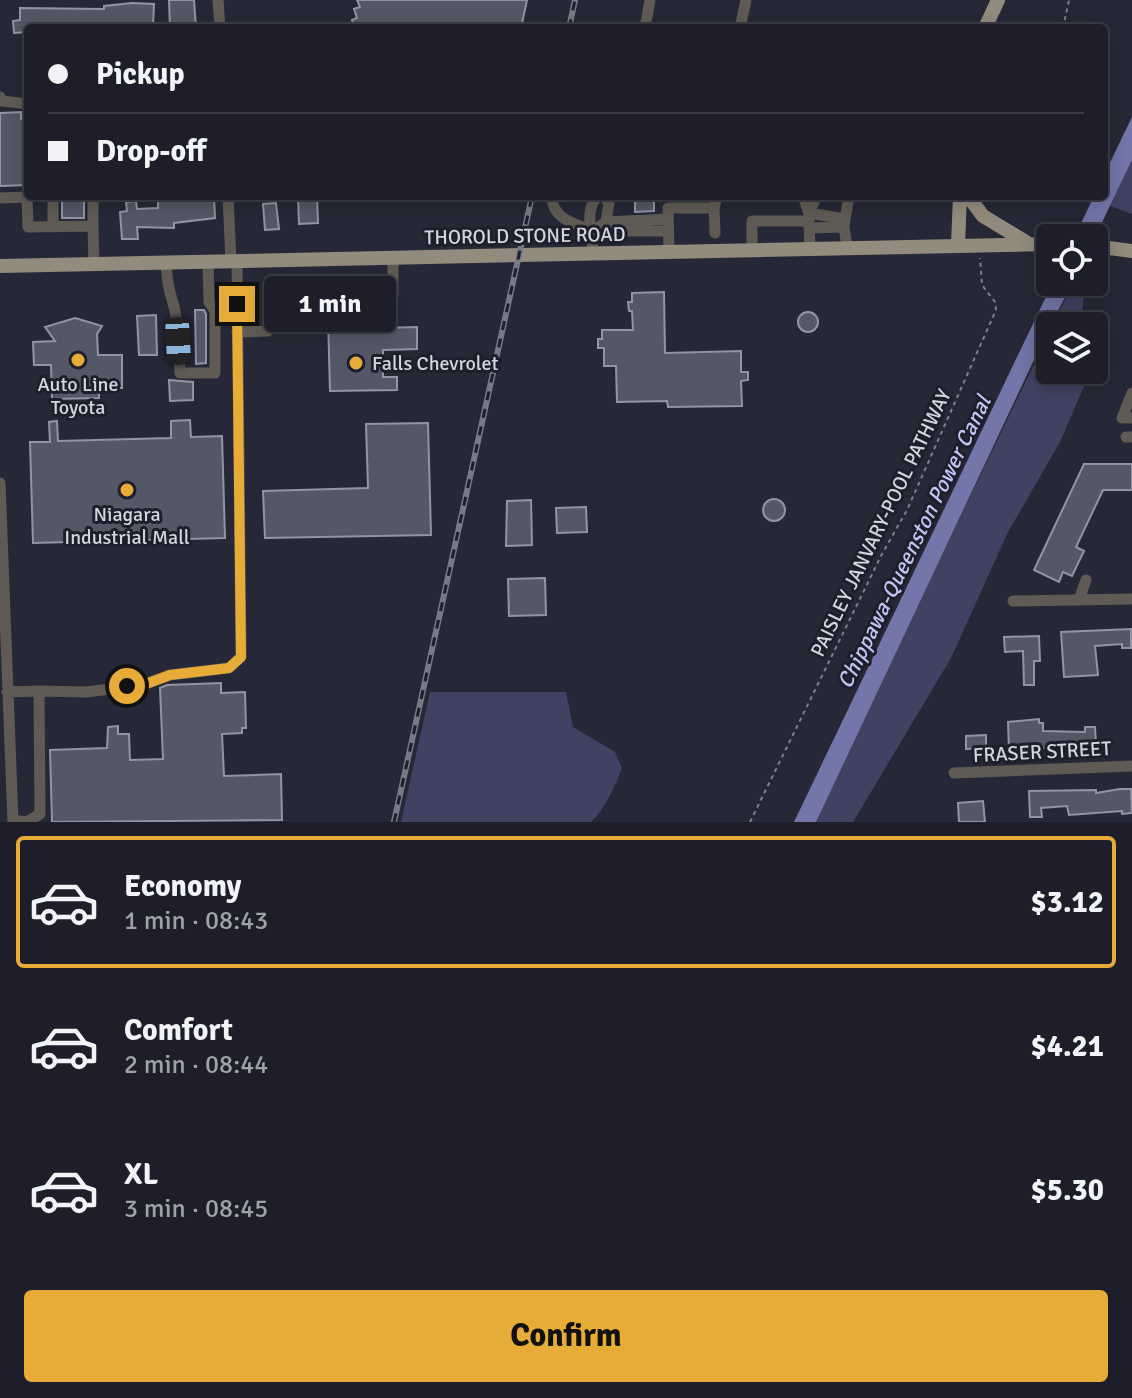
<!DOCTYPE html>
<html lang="en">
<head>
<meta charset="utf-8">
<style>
  :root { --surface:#1d1e29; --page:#252731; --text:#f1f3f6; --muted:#a0a2a8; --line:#3b3c46; --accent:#e7ac37 }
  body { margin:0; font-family:Signika,sans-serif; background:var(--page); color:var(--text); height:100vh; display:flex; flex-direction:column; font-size:30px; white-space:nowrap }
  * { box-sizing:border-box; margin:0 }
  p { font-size:26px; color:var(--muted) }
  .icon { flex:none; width:44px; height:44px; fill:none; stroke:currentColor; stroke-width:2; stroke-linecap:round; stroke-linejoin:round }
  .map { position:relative; height:822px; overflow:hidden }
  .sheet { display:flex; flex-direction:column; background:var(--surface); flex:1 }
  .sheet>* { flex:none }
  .guide { position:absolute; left:24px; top:24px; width:1084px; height:176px; border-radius:8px; box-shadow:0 4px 20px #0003,0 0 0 2px var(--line); display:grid; align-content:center; height:176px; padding:0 24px; background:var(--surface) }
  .fabs { position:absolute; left:1036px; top:224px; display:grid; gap:16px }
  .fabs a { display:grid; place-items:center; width:72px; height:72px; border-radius:8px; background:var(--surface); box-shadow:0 4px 20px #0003,0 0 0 2px var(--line); font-size:40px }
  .end { position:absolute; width:36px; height:36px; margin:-18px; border:10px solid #e7ac37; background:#111; box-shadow:0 0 0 4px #111 }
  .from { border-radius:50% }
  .bubble { position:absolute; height:56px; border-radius:8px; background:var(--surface); box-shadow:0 4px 20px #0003,0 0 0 2px var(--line); font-size:26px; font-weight:800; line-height:56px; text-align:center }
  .car { position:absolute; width:24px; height:48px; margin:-24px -12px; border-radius:10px; box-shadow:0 0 6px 2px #0007; background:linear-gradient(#222 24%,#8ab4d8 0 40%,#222 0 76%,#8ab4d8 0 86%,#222 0) }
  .guide b { display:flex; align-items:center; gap:28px; height:76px; font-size:30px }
  .guide b+b { border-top:2px solid var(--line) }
  .guide i { width:20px; height:20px; background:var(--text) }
  ul { padding:14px 0 0; list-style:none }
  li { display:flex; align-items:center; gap:24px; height:132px; margin:0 16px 12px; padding:0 8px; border:4px solid transparent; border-radius:8px }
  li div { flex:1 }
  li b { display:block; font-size:30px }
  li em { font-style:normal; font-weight:800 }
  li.on { border-color:var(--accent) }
  li>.icon { width:72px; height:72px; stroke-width:1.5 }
  .cta { display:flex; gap:16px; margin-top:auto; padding:16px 24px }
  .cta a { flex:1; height:92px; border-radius:8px; background:var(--accent); color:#111; font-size:32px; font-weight:800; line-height:92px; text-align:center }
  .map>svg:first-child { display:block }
  .green { fill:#404262 }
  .water { fill:#7276a8 }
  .building { fill:#555767; stroke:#9294a6; stroke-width:2 }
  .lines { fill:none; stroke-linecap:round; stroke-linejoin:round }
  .path { stroke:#7f808d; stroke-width:2; stroke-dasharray:4 4; stroke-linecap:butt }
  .minor { stroke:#5f5b54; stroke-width:11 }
  .major { stroke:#938b7d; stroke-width:14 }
  .rail-casing { stroke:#787986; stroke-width:6 }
  .rail { stroke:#1d1f2c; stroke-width:3; stroke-dasharray:9; stroke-linecap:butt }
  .route { stroke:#e7ac37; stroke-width:10 }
  .poi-dot { fill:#e7ac37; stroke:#1d1f2c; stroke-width:3 }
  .labels { text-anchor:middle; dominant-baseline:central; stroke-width:6; stroke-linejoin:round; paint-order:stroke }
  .street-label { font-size:20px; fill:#d4d5df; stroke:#1d1f2c }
  .poi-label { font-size:20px; fill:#d4d5df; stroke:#1d1f2c }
  .water-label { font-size:22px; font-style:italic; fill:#c1c5f3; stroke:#1d1f2c }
</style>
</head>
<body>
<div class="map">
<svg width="1132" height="822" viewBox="0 0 1132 822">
  <rect width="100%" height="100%" fill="#272837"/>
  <path class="green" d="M1132 160V214L1110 206Z
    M1073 284H1083C1086 298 1080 313 1083 326H1052Z
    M1050 331V370H1091L1060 442 1008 532 951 658 853 822H813Z
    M430 692H566L573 727 615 752 622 768C614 788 606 808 591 822H401Z"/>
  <path class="water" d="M1132 117V160L1094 239 1074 238 1094 196H1104V175Z
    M1053 282H1073L1050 326 816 822H794Z"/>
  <path class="building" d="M169 0H194L196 28H170Z
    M357 0H527L521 28H355L352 20 357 18 354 9 360 7Z
    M132 3 154 4 153 26 28 28V32L14 33 13 21 20 20V8L104 9V6Z
    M21 112V119H28V185L0 186V113Z
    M62 196H84V218H62Z
    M180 196H214L215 218 174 223V228L137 227 138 239H122L120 212 127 211 126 202 136 201 137 209 158 208V201L180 200Z
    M298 196H317L318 223 299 224Z
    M635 196H654V211L635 212Z
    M276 203 279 229 265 230 263 204Z
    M664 292 665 353 741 351V372H748V380L741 381 742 406 668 407 667 401 617 402 616 366H604V348H598V339H602V330H633L632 311H629L628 302H632V293Z
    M195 310H204L206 314V363L196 364Z
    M798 322a10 10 0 1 1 20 0a10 10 0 1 1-20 0Z
    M382 314V328L417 327V349L383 350V377H397V390L330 391 328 316 371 317V315Z
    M156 315 157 355H139L137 316Z
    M75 318 102 326 97 334 98 355H122V388H99V398L52 399 51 365H34L33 342 55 341 45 327Z
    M169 380 193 382V400L170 401Z
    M190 420 191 437 222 436 225 538 33 543 30 442H50L49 422 57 421 58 441 171 438V421Z
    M428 423 431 535 265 538 263 491 368 488 366 424Z
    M1084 464H1132V490H1103L1076 547 1084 551 1072 576 1063 572 1059 582 1034 570Z
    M763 510a11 11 0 1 1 22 0a11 11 0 1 1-22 0Z
    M531 500 532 545 506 546 507 501Z
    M586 507 587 532 557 533 556 508Z
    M545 578 546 615 509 616 508 579Z
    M1131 629V648H1122V644L1095 646 1098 675 1064 677 1061 632Z
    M1039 636 1040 661H1034V685H1024L1023 651 1005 652 1004 637Z
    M221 683V693L245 692 246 728H242V733L222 734 224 776 281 774 282 820 52 822 50 750 107 748 108 727 118 726V734H129L130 760 163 759 160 688 167 685Z
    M1039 719V723H1043V731L1085 732V727H1095L1096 745 1009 750 1008 722Z
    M986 735V748L966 749V736Z
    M1120 789H1131L1132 813 1122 814V811L1069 815 1067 806 1041 808 1042 817H1030L1029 791 1096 790V793Z
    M983 801 985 822H959L958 803Z"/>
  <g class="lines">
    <path class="path" d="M1063 28 1069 0
      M750 822 882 554 907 510 996 310 995 302 982 285 980 258"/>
    <path class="minor" d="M218 0 220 28
      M645 28 650 0
      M740 28 746 0
      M0 97 2 101 28 104
      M53 196V227
      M93 196V226
      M228 196 231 261
      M552 196C551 218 575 224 593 231L606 222 609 203 604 196
      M806 196 805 202 809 213
      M0 198 27 197 28 227 93 226 94 264
      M714 208 717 196
      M809 213 817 196
      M845 219 849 196
      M809 221V213L845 219 844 227
      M606 222 622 231H668
      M606 222 668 219
      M809 228 844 227 847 247
      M752 250V221H809L810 248
      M669 252 668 208H714L715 233
      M593 254C593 236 583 209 598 196
      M393 258V296
      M166 262C167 282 169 289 174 307 179 328 179 351 180 373H215V311L209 302 208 261
      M237 332 268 331
      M1132 393 1122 418H1132
      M1126 437H1132
      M0 483 13 822
      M1079 600 1086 580
      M1013 601 1132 599
      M39 691 86 692 143 685 170 675 229 668 241 657 237 261
      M7 692 39 691 40 814 27 822 13 820
      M954 773 1132 766"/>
    <path class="major" d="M985 28 998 0
      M968 196 983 216 1026 242
      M958 244 960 196
      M1094 246 1132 251
      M0 266 1050 244"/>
    <g class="rail-casing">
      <path id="rail" d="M569 28 575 0
        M394 822 532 196"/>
    </g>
    <use href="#rail" class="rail"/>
  </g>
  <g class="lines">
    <path class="route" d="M127 686 143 685 170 675 229 668 241 657 237 304"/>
  </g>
  <g class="poi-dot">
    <circle cx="78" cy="360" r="8"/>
    <circle cx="356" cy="363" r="8"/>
    <circle cx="127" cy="490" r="8"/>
  </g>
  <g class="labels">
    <g class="street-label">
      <text transform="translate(525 236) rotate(-1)">THOROLD STONE ROAD</text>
      <text transform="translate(881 523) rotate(-64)">PAISLEY JANVARY-POOL PATHWAY</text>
      <text transform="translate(1042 752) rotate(-3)">FRASER STREET</text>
    </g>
    <g class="poi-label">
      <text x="372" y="363" text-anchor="start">Falls Chevrolet</text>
      <text x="78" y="384">Auto Line<tspan x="78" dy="23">Toyota</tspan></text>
      <text x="127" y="514">Niagara<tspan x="127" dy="23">Industrial Mall</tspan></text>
    </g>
    <g class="water-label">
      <text transform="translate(914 542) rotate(-64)">Chippawa-Queenston Power Canal</text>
    </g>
  </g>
</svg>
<div class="fabs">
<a><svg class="icon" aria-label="locate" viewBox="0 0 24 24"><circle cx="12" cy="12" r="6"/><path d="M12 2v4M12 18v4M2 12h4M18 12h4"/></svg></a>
<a><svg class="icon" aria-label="layers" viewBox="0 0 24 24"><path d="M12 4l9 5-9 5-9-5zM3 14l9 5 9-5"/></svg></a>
</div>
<i class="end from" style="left:127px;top:686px"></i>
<i class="end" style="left:237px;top:304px"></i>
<div class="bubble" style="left:264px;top:276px;width:132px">1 min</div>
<i class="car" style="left:178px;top:341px;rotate:177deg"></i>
<div class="guide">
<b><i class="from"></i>Pickup</b>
<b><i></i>Drop-off</b>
</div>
</div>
<section class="sheet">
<ul>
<li class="on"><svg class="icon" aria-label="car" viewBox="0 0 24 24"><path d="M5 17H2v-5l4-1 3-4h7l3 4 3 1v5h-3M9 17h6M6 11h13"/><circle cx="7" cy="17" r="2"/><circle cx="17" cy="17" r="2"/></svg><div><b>Economy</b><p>1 min · 08:43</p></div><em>$3.12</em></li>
<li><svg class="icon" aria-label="car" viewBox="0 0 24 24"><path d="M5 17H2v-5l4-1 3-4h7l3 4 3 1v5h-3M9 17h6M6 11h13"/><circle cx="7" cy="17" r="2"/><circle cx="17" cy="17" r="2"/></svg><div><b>Comfort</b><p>2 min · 08:44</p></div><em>$4.21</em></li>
<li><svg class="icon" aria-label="car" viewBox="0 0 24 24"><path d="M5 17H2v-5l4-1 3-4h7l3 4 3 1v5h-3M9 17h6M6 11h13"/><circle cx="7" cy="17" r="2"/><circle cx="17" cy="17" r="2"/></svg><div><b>XL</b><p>3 min · 08:45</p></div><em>$5.30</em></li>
</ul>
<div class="cta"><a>Confirm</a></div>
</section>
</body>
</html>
